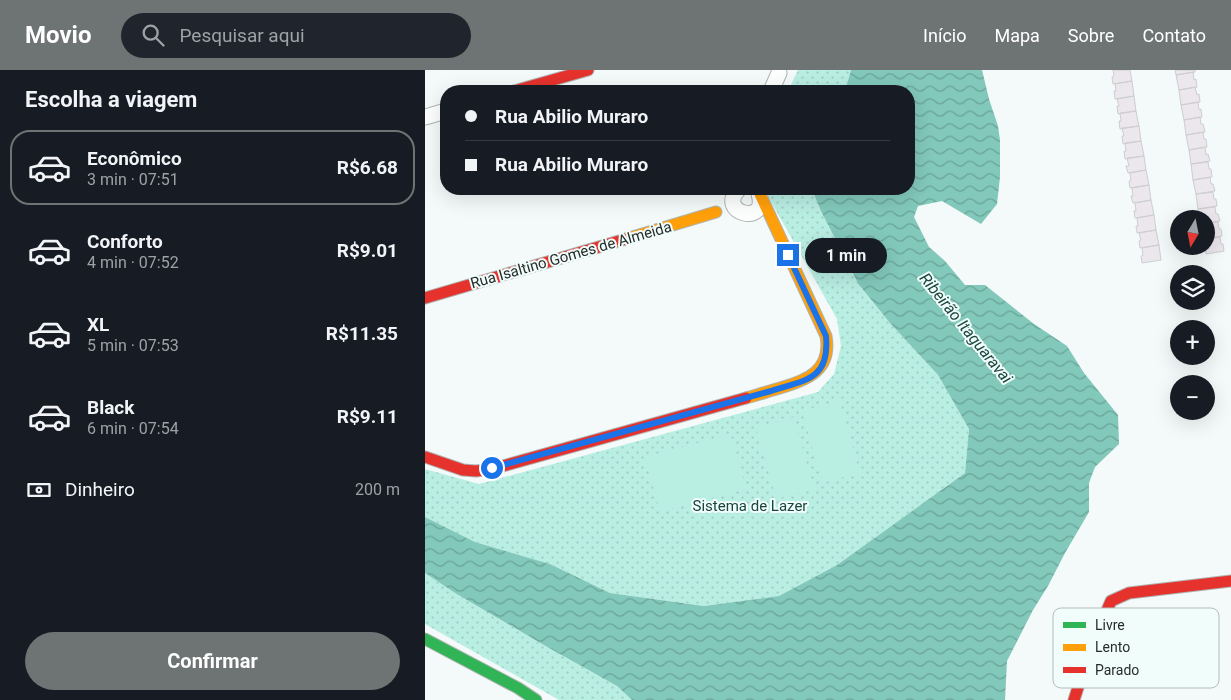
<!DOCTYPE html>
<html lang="pt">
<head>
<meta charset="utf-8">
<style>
  :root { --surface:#171b24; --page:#20242c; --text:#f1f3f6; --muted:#9ea1a6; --line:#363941; --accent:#6e7473 }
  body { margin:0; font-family:Roboto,sans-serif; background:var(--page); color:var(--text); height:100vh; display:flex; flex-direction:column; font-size:19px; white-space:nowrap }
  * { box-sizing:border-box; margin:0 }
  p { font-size:16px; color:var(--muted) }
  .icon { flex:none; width:28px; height:28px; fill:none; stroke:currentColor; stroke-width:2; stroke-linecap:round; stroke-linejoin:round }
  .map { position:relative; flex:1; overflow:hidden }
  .sheet { display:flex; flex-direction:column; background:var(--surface); width:425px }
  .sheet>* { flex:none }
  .banner { position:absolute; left:15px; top:15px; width:475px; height:110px; border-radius:20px; box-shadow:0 5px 20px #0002; display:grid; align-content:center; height:110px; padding:0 25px; background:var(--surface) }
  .needle { width:32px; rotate:190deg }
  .buttons { position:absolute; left:745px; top:140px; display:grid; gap:10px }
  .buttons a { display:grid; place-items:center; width:45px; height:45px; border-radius:50%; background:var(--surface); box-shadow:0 5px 20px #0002; font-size:25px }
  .end { position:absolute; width:22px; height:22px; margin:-11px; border:6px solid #1a73e8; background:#fff; box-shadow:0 0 0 2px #fff }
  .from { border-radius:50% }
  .bubble { position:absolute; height:35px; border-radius:18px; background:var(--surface); box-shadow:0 5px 20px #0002; font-size:16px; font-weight:700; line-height:35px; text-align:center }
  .banner b { display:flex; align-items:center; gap:18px; height:48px; font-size:19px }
  .banner b+b { border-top:1px solid var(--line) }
  .banner i { width:12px; height:12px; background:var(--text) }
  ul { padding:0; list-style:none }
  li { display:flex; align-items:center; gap:15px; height:75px; margin:0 10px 8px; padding:0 15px; border:2px solid transparent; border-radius:20px }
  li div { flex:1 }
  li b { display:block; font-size:19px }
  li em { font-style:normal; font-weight:700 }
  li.selected { border-color:var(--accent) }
  li>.icon { width:45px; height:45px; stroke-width:1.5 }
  h2 { padding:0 25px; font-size:22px; line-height:60px }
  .pay { display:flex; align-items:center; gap:12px; height:55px; padding:0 25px; font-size:19px }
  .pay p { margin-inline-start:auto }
  .action { display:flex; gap:10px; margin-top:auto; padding:10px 25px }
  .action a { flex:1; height:58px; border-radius:30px; background:var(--accent); color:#fff; font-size:20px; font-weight:700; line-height:58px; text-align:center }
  header { display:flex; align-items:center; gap:30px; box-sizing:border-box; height:70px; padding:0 25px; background:var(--accent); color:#fff }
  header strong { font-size:24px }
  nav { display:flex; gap:28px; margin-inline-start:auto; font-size:18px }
  .search { width:350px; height:45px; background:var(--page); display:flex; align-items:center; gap:12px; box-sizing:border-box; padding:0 18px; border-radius:28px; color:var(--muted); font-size:19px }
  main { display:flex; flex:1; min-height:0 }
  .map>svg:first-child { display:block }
  .grass { fill:url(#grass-dots) }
  .garden { fill:#b9eee3 }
  .water { fill:url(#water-waves) }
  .building { fill:#ece6ed; stroke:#cdcecf }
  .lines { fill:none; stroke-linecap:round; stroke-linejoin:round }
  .street-casing { stroke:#afb4b3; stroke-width:17 }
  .fast-casing { stroke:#afb4b3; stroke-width:13 }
  .slow-casing { stroke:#afb4b3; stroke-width:13 }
  .jam-casing { stroke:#afb4b3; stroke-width:13 }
  .street { stroke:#fdfefe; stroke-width:15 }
  .fast { stroke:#30b455; stroke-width:11 }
  .slow { stroke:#ff9f0a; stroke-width:11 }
  .jam { stroke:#e5322d; stroke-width:11 }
  .route { stroke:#1a73e8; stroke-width:6 }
  .labels { text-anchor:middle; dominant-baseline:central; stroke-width:4; stroke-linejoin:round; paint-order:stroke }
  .street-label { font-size:15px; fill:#272c2b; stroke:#f0fdfa }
  .park-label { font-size:15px; fill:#19453d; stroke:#f0fdfa }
  .water-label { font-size:16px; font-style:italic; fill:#1b463e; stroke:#f0fdfa }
  .key { fill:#f0fdfa; stroke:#b4bebc; stroke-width:1 }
  .key-label { font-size:14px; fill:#272c2b }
</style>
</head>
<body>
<header>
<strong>Movio</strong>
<div class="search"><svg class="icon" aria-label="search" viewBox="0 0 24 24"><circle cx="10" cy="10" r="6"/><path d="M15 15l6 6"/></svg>Pesquisar aqui</div>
<nav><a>Início</a><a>Mapa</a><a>Sobre</a><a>Contato</a></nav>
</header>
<main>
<section class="sheet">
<h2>Escolha a viagem</h2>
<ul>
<li class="selected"><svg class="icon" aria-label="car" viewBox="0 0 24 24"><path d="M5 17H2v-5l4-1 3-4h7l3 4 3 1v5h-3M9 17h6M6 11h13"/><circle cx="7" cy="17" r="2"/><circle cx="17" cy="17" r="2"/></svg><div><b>Econômico</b><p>3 min · 07:51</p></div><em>R$6.68</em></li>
<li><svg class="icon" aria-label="car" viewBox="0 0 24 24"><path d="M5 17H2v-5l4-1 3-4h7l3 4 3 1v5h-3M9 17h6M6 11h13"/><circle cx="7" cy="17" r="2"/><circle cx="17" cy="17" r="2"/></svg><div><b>Conforto</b><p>4 min · 07:52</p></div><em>R$9.01</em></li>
<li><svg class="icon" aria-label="car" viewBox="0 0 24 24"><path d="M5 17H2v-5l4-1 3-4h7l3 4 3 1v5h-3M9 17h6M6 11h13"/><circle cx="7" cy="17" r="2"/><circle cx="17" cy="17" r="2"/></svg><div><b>XL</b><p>5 min · 07:53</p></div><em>R$11.35</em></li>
<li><svg class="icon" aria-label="car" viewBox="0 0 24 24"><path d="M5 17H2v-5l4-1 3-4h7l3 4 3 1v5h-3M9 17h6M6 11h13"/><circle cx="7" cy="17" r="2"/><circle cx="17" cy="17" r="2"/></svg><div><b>Black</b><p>6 min · 07:54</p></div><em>R$9.11</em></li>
</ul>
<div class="pay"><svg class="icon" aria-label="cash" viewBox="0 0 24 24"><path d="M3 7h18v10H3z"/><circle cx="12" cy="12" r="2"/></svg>Dinheiro<p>200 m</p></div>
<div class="action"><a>Confirmar</a></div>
</section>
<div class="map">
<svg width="806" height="630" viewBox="0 0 806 630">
  <defs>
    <pattern id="grass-dots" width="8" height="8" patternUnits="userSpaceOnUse" patternTransform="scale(1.25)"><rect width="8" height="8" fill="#b9eee3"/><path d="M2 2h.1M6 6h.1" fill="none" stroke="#9fccc3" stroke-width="1.8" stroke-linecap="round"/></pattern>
    <pattern id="water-waves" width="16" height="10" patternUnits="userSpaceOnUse" patternTransform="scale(1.25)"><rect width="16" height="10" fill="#82c8bb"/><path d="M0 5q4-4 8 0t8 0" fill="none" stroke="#6aa398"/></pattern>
  </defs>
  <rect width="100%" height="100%" fill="#f3faf9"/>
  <path class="grass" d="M373 0H426L420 21H363Z
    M339 119H387L436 218 465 253 513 305 544 359 540 403 412 495 354 526 279 536 185 523 125 494 50 472 0 447V399L54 414 393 322 409 304 416 276 412 249Z
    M0 503 30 523 124 578 192 616 207 630H134L0 554Z"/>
  <path class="garden" d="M415 331 435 403 397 413 377 341Z
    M369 347 389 419 351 429 331 358Z
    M306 364 321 419 235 442 220 387Z"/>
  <path class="water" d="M426 0H557L564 29 573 56 575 70V107L572 134 556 154 517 131 493 136 489 147 504 177 520 191 540 215H560L609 254 642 276 659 303 693 345 694 374 670 397 664 413V442L640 483 623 516 608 540 582 591 580 630H207L192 616 124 578 30 523 0 503V447L50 472 125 494 185 523 279 536 354 526 412 495 540 403 544 359 513 305 465 253 434 215 396 141 387 119H484V21H420Z"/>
  <path class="building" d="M688 0H705L707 11 688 14 687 7 689 6Z
    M750 0H770V2L751 5Z
    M768 2 769 10 771 9 772 17 754 20 751 5Z
    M707 11 709 26 690 29 689 21H691L690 14Z
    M770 17 772 25 774 24 775 32 756 35 754 20Z
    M709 26 711 41 693 44 692 36H694L692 29Z
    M773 32 774 40 776 39 777 47 759 50 756 35Z
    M711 41 714 56 695 59 694 51H696L695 43Z
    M775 47 776 54H778L780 62 761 65 759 50Z
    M714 56 716 71 698 74 697 66H699L697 58Z
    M778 62 779 69H781L782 77 764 80 761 65Z
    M716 71 719 86 700 89 699 81H701L700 73Z
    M780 77 781 85 783 84 785 91 766 94 764 80Z
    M719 86 721 100 703 103 701 96H704L702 88Z
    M783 92 784 99H786L787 107 768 110 766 94Z
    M721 100 724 115 705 118 704 111H706L705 103Z
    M785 107 786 114H788L790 121 771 124 768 110Z
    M724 115 726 130 708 133 706 126H708L707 118Z
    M788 122 789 129H791L792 136 773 139 771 124Z
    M726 130 729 145 710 148 709 141H711L710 133Z
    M790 137 791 144H793L795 151 781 153V149H775L773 139Z
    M729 145 731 160 712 163 711 156H713L712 148Z
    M793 152 794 159H796L797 166 781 169V153Z
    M731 160 734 175 715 178 714 171 716 170 714 163Z
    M795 167 796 174H798L799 181 781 184 780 176H781V169Z
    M734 175 736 190 717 193 716 186 718 185 717 178Z"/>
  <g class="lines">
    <g class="street-casing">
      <path id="street" d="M346 21 354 3
        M0 47 21 41
        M314 119C290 143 344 157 334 124"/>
    </g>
    <g class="fast-casing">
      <path id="fast" d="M0 569 93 618 111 630"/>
    </g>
    <g class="slow-casing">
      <path id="slow" d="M201 169 291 142
        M321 328C333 325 344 321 355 318 383 310 407 300 401 266L335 124"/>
    </g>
    <g class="jam-casing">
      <path id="jam" d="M89 21 163 0
        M0 228 201 169
        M0 387 38 400 51 401 67 399 321 328
        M649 630 665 580 686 531 704 523 806 511"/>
    </g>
    <use href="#street" class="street"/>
    <use href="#fast" class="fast"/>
    <use href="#slow" class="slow"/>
    <use href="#jam" class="jam"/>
  </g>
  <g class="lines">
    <path class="route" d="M67 398 346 321C380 310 405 310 401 266L363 185"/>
  </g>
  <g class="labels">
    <g class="street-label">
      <text transform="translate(146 185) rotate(-16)">Rua Isaltino Gomes de Almeida</text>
    </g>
    <g class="park-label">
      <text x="325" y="436">Sistema de Lazer</text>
    </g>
    <g class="water-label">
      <text transform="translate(541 258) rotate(51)">Ribeirão Itaguaravai</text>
    </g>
  </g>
  <rect x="628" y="538" width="166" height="80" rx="8" class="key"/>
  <rect x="638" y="552" width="23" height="6" fill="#30b455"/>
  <rect x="638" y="574" width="23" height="7" fill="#ff9f0a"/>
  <rect x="638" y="597" width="23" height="6" fill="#e5322d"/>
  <g class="key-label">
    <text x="670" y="560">Livre</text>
    <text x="670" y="582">Lento</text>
    <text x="670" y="605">Parado</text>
  </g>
</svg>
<div class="buttons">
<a><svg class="needle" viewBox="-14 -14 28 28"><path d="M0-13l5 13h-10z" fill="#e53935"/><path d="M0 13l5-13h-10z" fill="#9ea1a6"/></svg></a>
<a><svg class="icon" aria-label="layers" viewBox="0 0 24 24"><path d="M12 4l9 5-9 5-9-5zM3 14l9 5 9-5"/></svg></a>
<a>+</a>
<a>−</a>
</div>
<i class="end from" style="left:67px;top:398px"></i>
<i class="end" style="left:363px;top:185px"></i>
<div class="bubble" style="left:380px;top:168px;width:82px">1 min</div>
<div class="banner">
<b><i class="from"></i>Rua Abilio Muraro</b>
<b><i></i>Rua Abilio Muraro</b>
</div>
</div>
</main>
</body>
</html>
